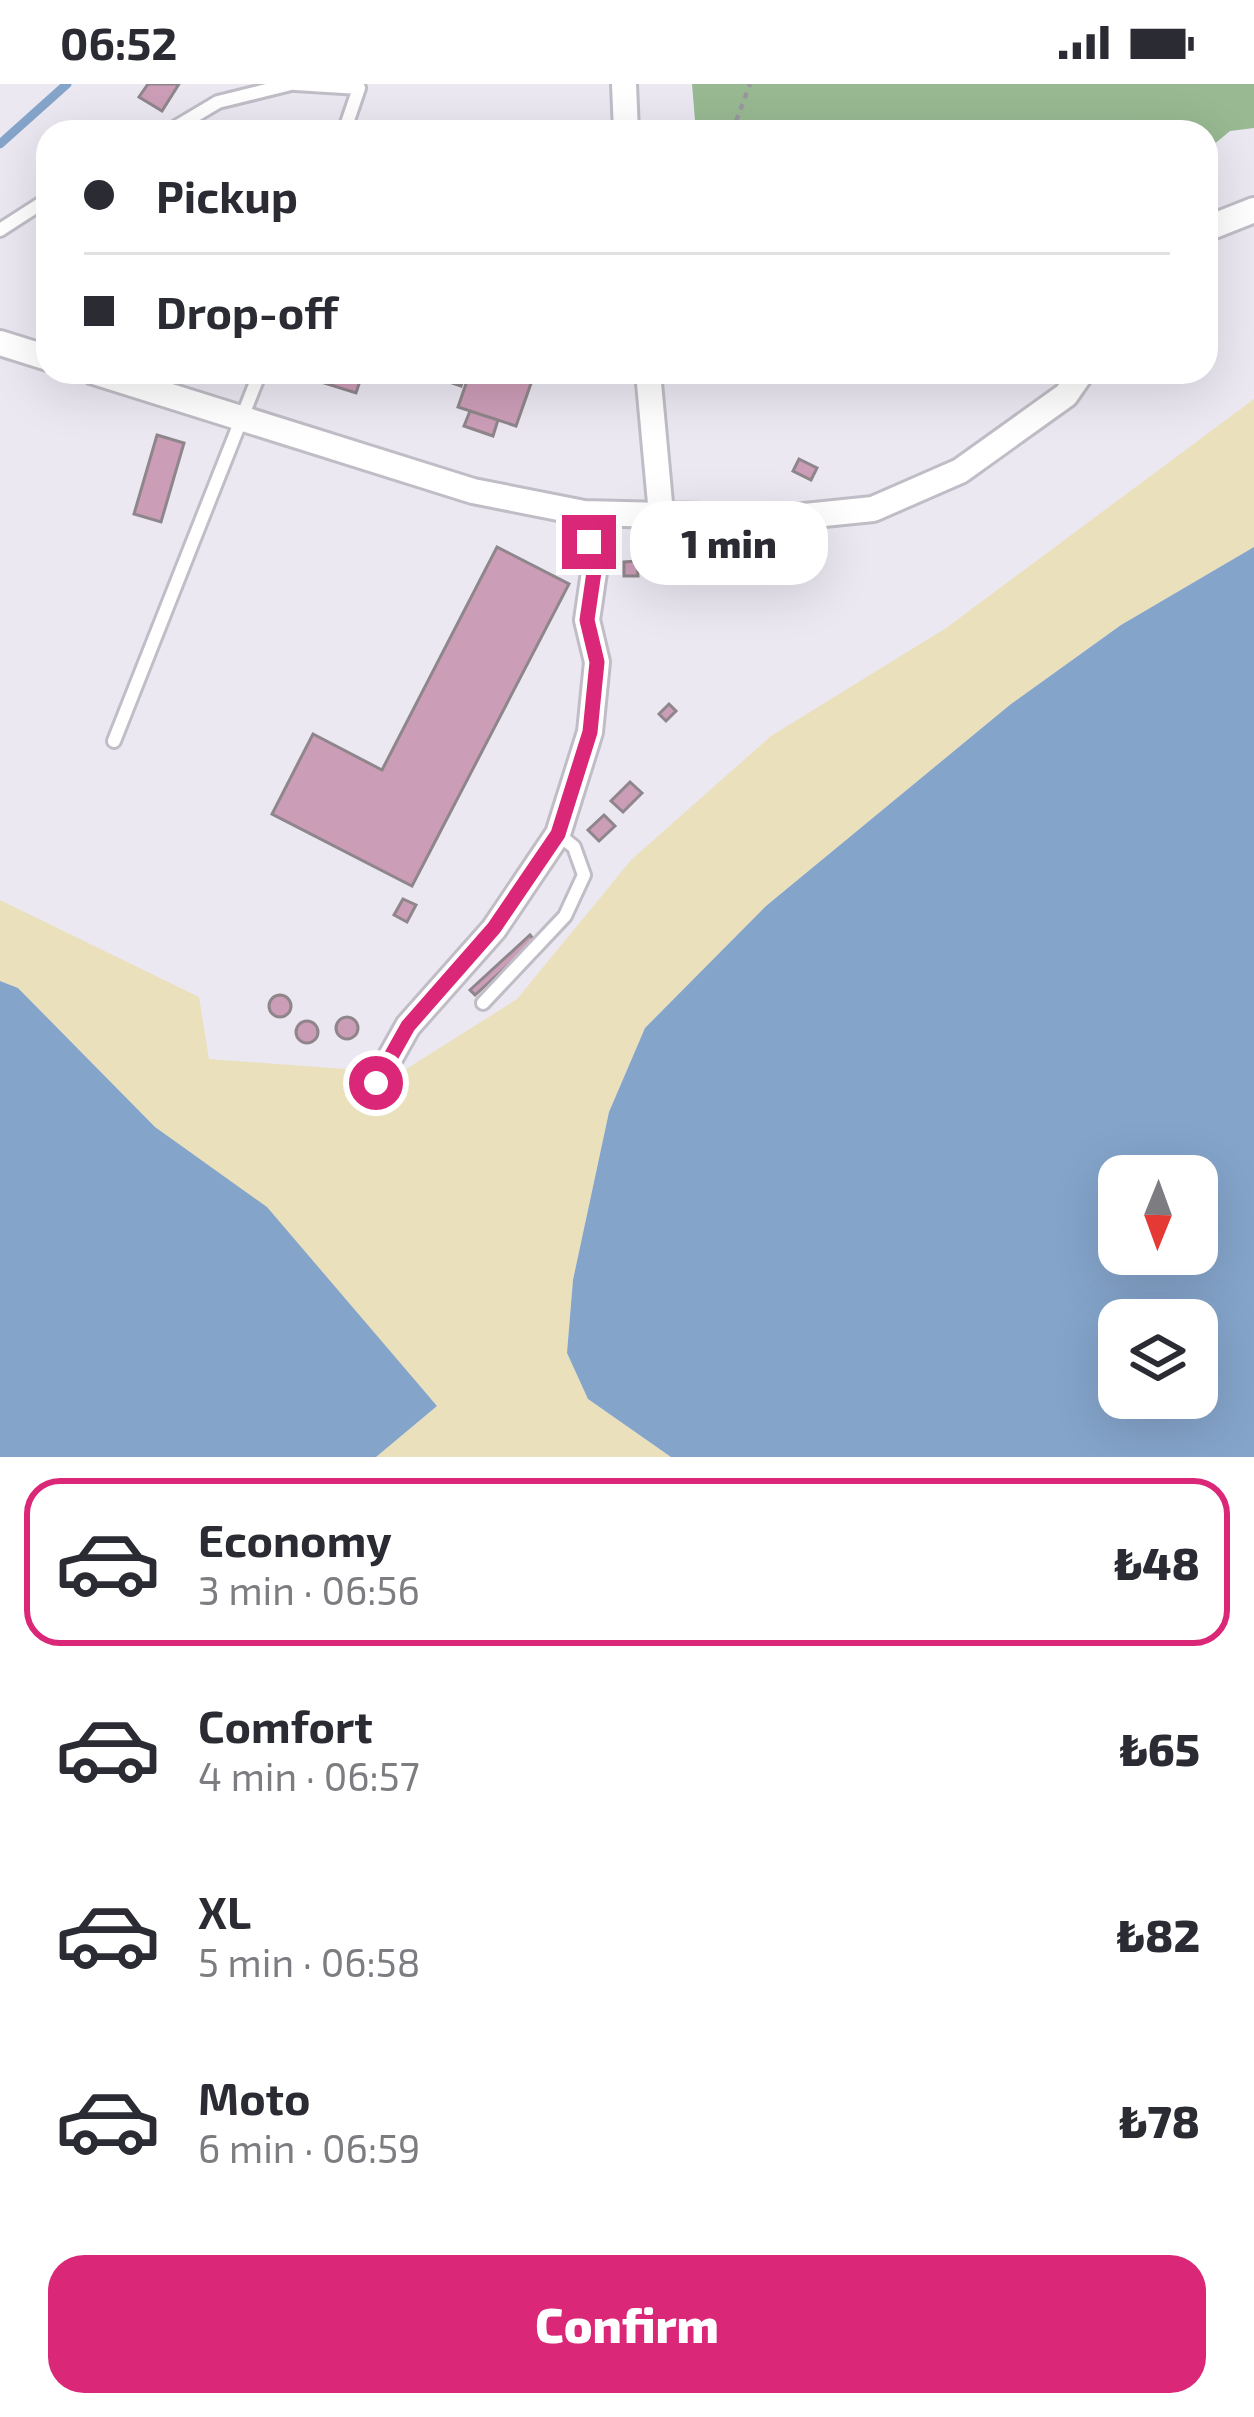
<!DOCTYPE html>
<html lang="en">
<head>
<meta charset="utf-8">
<style>
  :root { --surface:#fff; --page:#f7f7f7; --text:#2b2b33; --muted:#7c7c81; --line:#e1e1e2; --accent:#db2777 }
  body { margin:0; font-family:"Exo 2",sans-serif; background:var(--page); color:var(--text); height:100vh; display:flex; flex-direction:column; font-size:45px; white-space:nowrap }
  * { box-sizing:border-box; margin:0 }
  p { font-size:39px; color:var(--muted) }
  .icon { flex:none; width:66px; height:66px; fill:none; stroke:currentColor; stroke-width:2; stroke-linecap:round; stroke-linejoin:round }
  .map { position:relative; height:1373px; overflow:hidden }
  .side { display:flex; flex-direction:column; background:var(--surface); flex:1 }
  .side>* { flex:none }
  .guide { position:absolute; left:36px; top:36px; width:1182px; height:264px; border-radius:36px; box-shadow:0 12px 48px #0002; display:grid; align-content:center; height:264px; padding:0 48px; background:var(--surface) }
  .needle { width:78px; rotate:181deg }
  .tools { position:absolute; left:1098px; top:1071px; display:grid; gap:24px }
  .tools a { display:grid; place-items:center; width:120px; height:120px; border-radius:24px; background:var(--surface); box-shadow:0 12px 48px #0002; font-size:60px }
  .end { position:absolute; width:54px; height:54px; margin:-27px; border:15px solid #db2777; background:#fff; box-shadow:0 0 0 6px #fff }
  .from { border-radius:50% }
  .bubble { position:absolute; height:84px; border-radius:36px; background:var(--surface); box-shadow:0 12px 48px #0002; font-size:39px; font-weight:800; line-height:84px; text-align:center }
  .guide b { display:flex; align-items:center; gap:42px; height:114px; font-size:45px }
  .guide b+b { border-top:3px solid var(--line) }
  .guide i { width:30px; height:30px; background:var(--text) }
  ul { padding:21px 0 0; list-style:none }
  li { display:flex; align-items:center; gap:36px; height:168px; margin:0 24px 18px; padding:0 24px; border:6px solid transparent; border-radius:36px }
  li div { flex:1 }
  li b { display:block; font-size:45px }
  li em { font-style:normal; font-weight:800 }
  li.active { border-color:var(--accent) }
  li>.icon { width:108px; height:108px; stroke-width:1.5 }
  .action { display:flex; gap:24px; margin-top:auto; padding:24px 48px }
  .action a { flex:1; height:138px; border-radius:36px; background:var(--accent); color:#fff; font-size:48px; font-weight:800; line-height:138px; text-align:center }
  .status { display:flex; justify-content:space-between; align-items:center; height:84px; padding:0 60px; background:var(--surface); direction:ltr }
  .status svg { height:33px; fill:currentColor }
  .map>svg:first-child { display:block }
  .forest { fill:#98b992 }
  .sand { fill:#eae1bc }
  .water { fill:#84a4ca; fill-rule:evenodd }
  .lines { fill:none; stroke-linecap:round; stroke-linejoin:round }
  .stream { stroke:#84a4ca; stroke-width:9 }
  .building { fill:#cc9db7; stroke:#8f868b; stroke-width:3 }
  .service-casing { stroke:#c0bdc6; stroke-width:18 }
  .minor-casing { stroke:#c0bdc6; stroke-width:30 }
  .path { stroke:#9a989f; stroke-width:4.5; stroke-dasharray:6 6; stroke-linecap:butt }
  .service { stroke:#fff; stroke-width:12 }
  .minor { stroke:#fff; stroke-width:24 }
  .route { stroke:#db2777; stroke-width:15 }
</style>
</head>
<body>
<div class="status"><b>06:52</b><svg viewBox="0 0 49 12"><path d="M0 12V9h3v3zM5 12V6h3v6zM10 12V3h3v9zM15 12V0h3v12zM26 1h20v11H26zM47 4h2v5h-2z"/></svg></div>
<div class="map">
<svg width="1254" height="1373" viewBox="0 0 1254 1373">
  <rect width="100%" height="100%" fill="#ebe8f2"/>
  <path class="forest" d="M692 0H1254V44L1230 47 1206 67V48H696Z"/>
  <path class="sand" d="M1254 315V463L1121 541 1011 620 766 822 645 944 609 1028 573 1196 567 1269 588 1315 671 1373H376L437 1322 356 1229 199 1077 155 1043 18 904 0 897V816L199 913 209 975 400 989 517 915 631 776 771 652 946 544Z"/>
  <path class="water" d="M1254 463V1373H671L588 1315 567 1269 573 1196 609 1028 645 944 766 822 1011 620 1121 541ZM1119 1092H1197V1170H1119ZM1119 1236H1197V1314H1119Z
    M0 897 18 904 155 1043 267 1123 437 1322 376 1373H0Z"/>
  <g class="lines">
    <path class="stream" d="M0 60 67 0"/>
  </g>
  <path class="building" d="M148 0H179L162 27 139 13Z
    M304 288H363L356 309 302 292Z
    M444 288H466L461 302 441 295Z
    M470 288H535L516 342 458 323Z
    M470 327 498 336 493 352 464 342Z
    M157 351 184 359 161 438 134 430Z
    M799 375 817 384 811 396 793 387Z
    M497 463 569 500 412 802 272 730 313 650 382 686Z
    M637 477 638 492H624V478Z
    M669 620 676 627 666 637 659 630Z
    M630 698 642 709 623 728 611 717Z
    M604 731 615 742 599 757 588 746Z
    M403 815 416 821 407 838 394 831Z
    M530 851 535 857 475 911 470 906Z
    M269 922a11 11 0 1 1 22 0a11 11 0 1 1-22 0Z
    M336 944a11 11 0 1 1 22 0a11 11 0 1 1-22 0Z
    M296 948a11 11 0 1 1 22 0a11 11 0 1 1-22 0Z"/>
  <g class="lines">
    <g class="service-casing">
      <path id="service" d="M295 0 359 4
        M176 43 218 18 291 0
        M344 48 359 4 356 1
        M0 146 48 115
        M114 657 260 288
        M483 919 565 832 584 791 574 763 558 750"/>
    </g>
    <g class="minor-casing">
      <path id="minor" d="M624 0 626 48
        M1206 145 1254 126
        M0 259 48 274
        M94 288 473 407 584 429 785 434 873 425 960 387 1066 311 1082 288
        M648 288 661 430
        M376 999 408 942 494 845 558 750 590 648 597 578 587 536 594 488 584 429"/>
    </g>
    <path class="path" d="M732 48 750 0"/>
    <use href="#service" class="service"/>
    <use href="#minor" class="minor"/>
  </g>
  <g class="lines">
    <path class="route" d="M376 999 408 942 494 844 558 750 590 648 597 578 587 536 594 488 589 458"/>
  </g>
</svg>
<div class="tools">
<a><svg class="needle" viewBox="-14 -14 28 28"><path d="M0-13l5 13h-10z" fill="#e53935"/><path d="M0 13l5-13h-10z" fill="#7c7c81"/></svg></a>
<a><svg class="icon" aria-label="layers" viewBox="0 0 24 24"><path d="M12 4l9 5-9 5-9-5zM3 14l9 5 9-5"/></svg></a>
</div>
<i class="end from" style="left:376px;top:999px"></i>
<i class="end" style="left:589px;top:458px"></i>
<div class="bubble" style="left:630px;top:417px;width:198px">1 min</div>
<div class="guide">
<b><i class="from"></i>Pickup</b>
<b><i></i>Drop-off</b>
</div>
</div>
<section class="side">
<ul>
<li class="active"><svg class="icon" aria-label="car" viewBox="0 0 24 24"><path d="M5 17H2v-5l4-1 3-4h7l3 4 3 1v5h-3M9 17h6M6 11h13"/><circle cx="7" cy="17" r="2"/><circle cx="17" cy="17" r="2"/></svg><div><b>Economy</b><p>3 min · 06:56</p></div><em>₺48</em></li>
<li><svg class="icon" aria-label="car" viewBox="0 0 24 24"><path d="M5 17H2v-5l4-1 3-4h7l3 4 3 1v5h-3M9 17h6M6 11h13"/><circle cx="7" cy="17" r="2"/><circle cx="17" cy="17" r="2"/></svg><div><b>Comfort</b><p>4 min · 06:57</p></div><em>₺65</em></li>
<li><svg class="icon" aria-label="car" viewBox="0 0 24 24"><path d="M5 17H2v-5l4-1 3-4h7l3 4 3 1v5h-3M9 17h6M6 11h13"/><circle cx="7" cy="17" r="2"/><circle cx="17" cy="17" r="2"/></svg><div><b>XL</b><p>5 min · 06:58</p></div><em>₺82</em></li>
<li><svg class="icon" aria-label="car" viewBox="0 0 24 24"><path d="M5 17H2v-5l4-1 3-4h7l3 4 3 1v5h-3M9 17h6M6 11h13"/><circle cx="7" cy="17" r="2"/><circle cx="17" cy="17" r="2"/></svg><div><b>Moto</b><p>6 min · 06:59</p></div><em>₺78</em></li>
</ul>
<div class="action"><a>Confirm</a></div>
</section>
</body>
</html>
